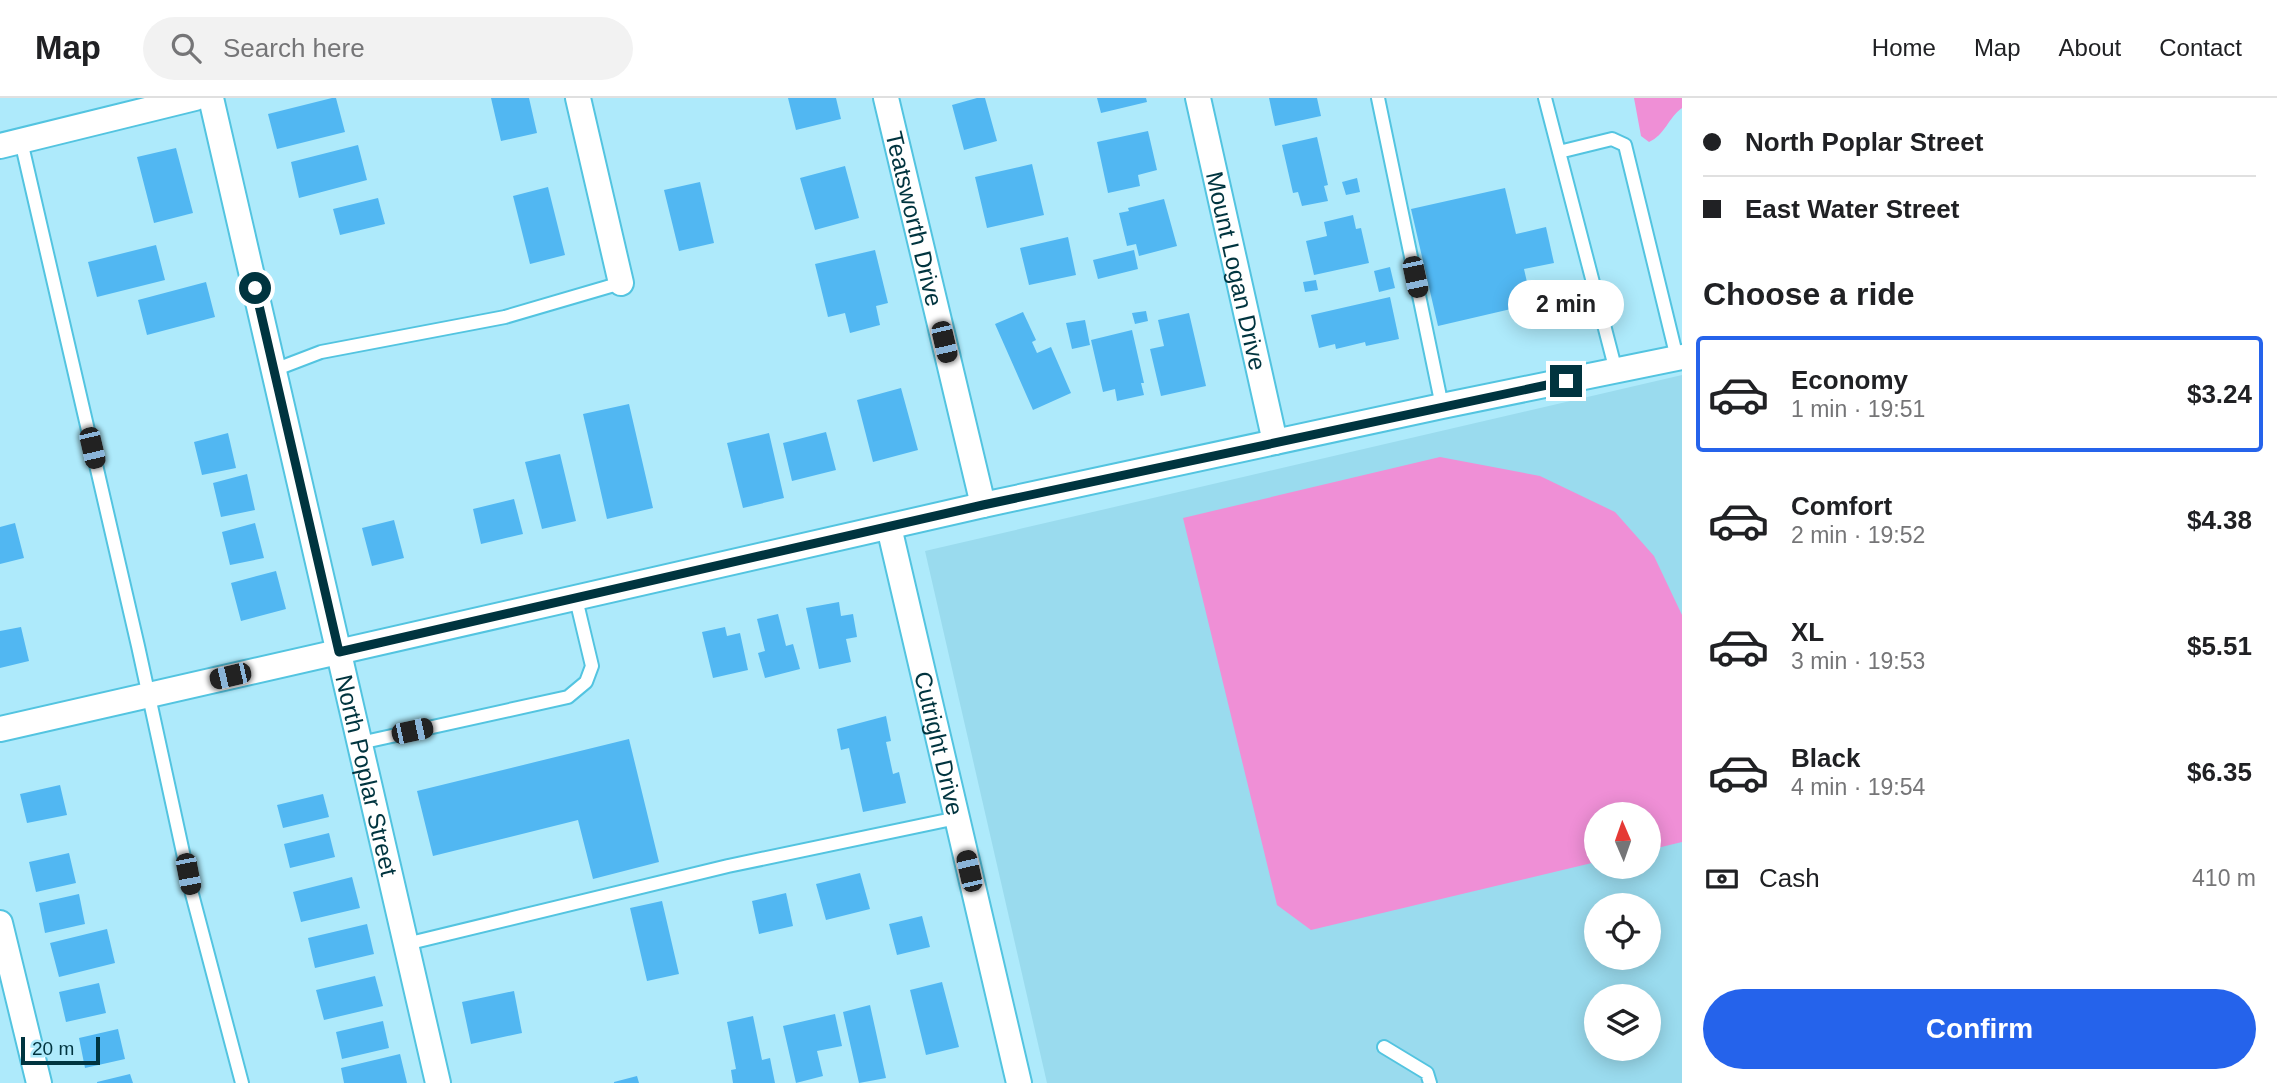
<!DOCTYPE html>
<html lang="en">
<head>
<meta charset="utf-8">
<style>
  :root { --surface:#fff; --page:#f2f2f2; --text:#202124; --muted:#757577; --line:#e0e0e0; --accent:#2563eb }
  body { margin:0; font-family:Helvetica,sans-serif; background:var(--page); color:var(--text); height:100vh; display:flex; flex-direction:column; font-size:26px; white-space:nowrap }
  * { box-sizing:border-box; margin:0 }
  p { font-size:23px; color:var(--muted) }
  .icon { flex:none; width:38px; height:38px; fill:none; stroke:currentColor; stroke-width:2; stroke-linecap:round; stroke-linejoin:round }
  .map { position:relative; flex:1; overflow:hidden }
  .side { display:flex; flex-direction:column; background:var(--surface); width:595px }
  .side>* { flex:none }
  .banner { display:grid; align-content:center; height:154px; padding:0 21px; background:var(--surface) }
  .needle { width:46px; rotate:358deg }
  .buttons { position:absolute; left:1584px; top:704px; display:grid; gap:14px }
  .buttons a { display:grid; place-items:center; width:77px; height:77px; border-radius:50%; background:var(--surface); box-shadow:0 4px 18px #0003; font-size:35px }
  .scale { position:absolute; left:21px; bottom:18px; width:79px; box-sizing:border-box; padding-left:7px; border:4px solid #00343f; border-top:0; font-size:19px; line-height:24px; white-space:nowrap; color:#00343f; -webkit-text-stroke:5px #aeeafb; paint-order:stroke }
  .end { position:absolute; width:32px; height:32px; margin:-16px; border:9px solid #00343f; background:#fff; box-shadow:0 0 0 4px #fff }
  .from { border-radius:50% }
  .bubble { position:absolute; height:49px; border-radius:24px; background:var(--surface); box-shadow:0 4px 18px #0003; font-size:23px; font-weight:800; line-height:49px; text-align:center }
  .car { position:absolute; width:21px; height:42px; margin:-21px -10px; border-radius:9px; box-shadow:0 0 5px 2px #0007; background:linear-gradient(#222 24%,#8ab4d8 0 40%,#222 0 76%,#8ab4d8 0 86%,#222 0) }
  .banner b { display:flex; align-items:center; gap:24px; height:66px; font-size:26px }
  .banner b+b { border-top:2px solid var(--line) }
  .banner i { width:18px; height:18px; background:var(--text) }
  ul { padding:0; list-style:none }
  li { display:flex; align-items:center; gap:21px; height:116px; margin:0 14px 10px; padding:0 7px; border:4px solid transparent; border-radius:7px }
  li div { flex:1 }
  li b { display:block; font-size:26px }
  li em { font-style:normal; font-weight:800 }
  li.active { border-color:var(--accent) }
  li>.icon { width:63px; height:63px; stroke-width:1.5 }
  h2 { padding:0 21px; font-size:32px; line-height:84px }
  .pay { display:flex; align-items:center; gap:18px; height:77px; padding:0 21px; font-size:26px }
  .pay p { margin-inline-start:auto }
  .primary-button { display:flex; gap:14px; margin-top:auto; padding:14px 21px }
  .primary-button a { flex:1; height:80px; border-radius:42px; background:var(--accent); color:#fff; font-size:28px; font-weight:800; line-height:80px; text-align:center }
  header { display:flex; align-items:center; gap:42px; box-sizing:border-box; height:98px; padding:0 35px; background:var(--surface); border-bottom:2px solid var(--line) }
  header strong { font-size:33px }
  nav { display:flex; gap:38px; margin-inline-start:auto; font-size:24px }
  .search { width:490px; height:63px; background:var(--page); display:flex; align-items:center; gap:18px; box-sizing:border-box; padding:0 24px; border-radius:38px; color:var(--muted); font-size:26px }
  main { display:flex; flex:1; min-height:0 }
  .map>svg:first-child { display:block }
  .built { fill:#9adbee; fill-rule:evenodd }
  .green { fill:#ef8fd6 }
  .building { fill:#51b7f2 }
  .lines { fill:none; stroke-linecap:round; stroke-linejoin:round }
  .lane-casing { stroke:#53c4e0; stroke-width:16 }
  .street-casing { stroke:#53c4e0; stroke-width:28 }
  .lane { stroke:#fff; stroke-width:12 }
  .street { stroke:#fff; stroke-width:24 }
  .route { stroke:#00343f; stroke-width:9 }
  .labels { text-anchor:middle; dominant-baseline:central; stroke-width:6; stroke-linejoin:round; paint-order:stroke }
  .street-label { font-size:24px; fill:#00343f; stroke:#aeeafb }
</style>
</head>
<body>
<header>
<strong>Map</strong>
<div class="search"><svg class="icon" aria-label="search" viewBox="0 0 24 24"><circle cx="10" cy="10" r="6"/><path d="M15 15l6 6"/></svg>Search here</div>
<nav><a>Home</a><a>Map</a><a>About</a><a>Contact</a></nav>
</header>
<main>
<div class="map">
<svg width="1682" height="985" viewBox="0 0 1682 985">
  <rect width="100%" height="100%" fill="#aeeafb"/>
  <path class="built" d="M1682 277V985H1047L925 453ZM1596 716H1648V768H1596ZM1596 807H1648V859H1596ZM1596 898H1648V950H1596Z"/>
  <path class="green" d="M1634 0H1682V10C1668 20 1665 37 1649 44L1641 38Z
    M1440 359 1540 378 1615 414 1654 458 1682 517V744L1649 752 1648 716H1596V764L1311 832 1277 807 1183 420Z"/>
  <path class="building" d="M332 0H336L345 34 277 51 268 16Z
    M491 0H529L537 35 501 43Z
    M788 0H836L841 21 796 32Z
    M977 0H985L997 43 964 52 952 7Z
    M1097 0H1146L1147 4 1101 15Z
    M1269 0H1317L1321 18 1275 28Z
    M1148 33 1157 72 1138 77 1140 88 1108 95 1097 44Z
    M1317 39 1328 87 1324 88 1328 103 1302 108 1298 94 1293 95 1282 47Z
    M358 47 367 82 299 100 291 64Z
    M176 50 193 115 154 125 137 59Z
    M1032 66 1044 117 987 130 975 79Z
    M845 68 859 120 815 132 800 80Z
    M1357 80 1360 94 1346 97 1342 84Z
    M700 84 714 145 679 153 664 92Z
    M548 89 565 157 530 166 513 98Z
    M1505 90 1516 136 1546 129 1554 165 1524 171 1532 206 1438 228 1411 111Z
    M378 100 385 126 340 137 333 111Z
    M1164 101 1177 148 1139 158 1136 146 1127 148 1119 115 1129 113 1128 110Z
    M1353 117 1356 131 1361 130 1369 165 1314 177 1306 143 1327 138 1324 124Z
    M1068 139 1076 177 1029 187 1020 150Z
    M156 147 165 182 97 199 88 164Z
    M875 152 888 205 876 208 880 227 850 235 845 215 828 219 815 166Z
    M1134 152 1138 171 1098 181 1093 162Z
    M1390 169 1395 190 1379 194 1374 173Z
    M1316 182 1318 192 1305 194 1303 184Z
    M206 184 215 219 147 237 138 202Z
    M1390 199 1399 241 1366 248 1365 244 1336 251 1335 246 1319 250 1311 217Z
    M1146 213 1148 223 1135 226 1132 215Z
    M1023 214 1036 242 1032 244 1037 255 1051 249 1071 295 1033 312 995 226Z
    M1189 215 1206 288 1161 298 1150 251 1164 248 1158 222Z
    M1085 222 1090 247 1072 251 1066 225Z
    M1132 232 1144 285H1141L1144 297 1117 303 1115 291 1103 294 1091 242Z
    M901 290 918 352 873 364 857 302Z
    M629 306 653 410 607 421 583 316Z
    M826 334 836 372 792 383 783 345Z
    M228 335 236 370 202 377 194 344Z
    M769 335 784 400 743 410 727 345Z
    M560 356 576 423 542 431 525 364Z
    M247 376 255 412 221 419 213 385Z
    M514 401 523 436 481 446 473 411Z
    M394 422 404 460 372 468 362 430Z
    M15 425 24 460 0 466V429Z
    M255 425 264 460 230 467 222 434Z
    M276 473 286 511 241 523 231 485Z
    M839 504 841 518 853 516 857 539 846 541 851 564 819 571 806 510Z
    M778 516 786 548 793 546 800 571 765 580 758 555 765 553 757 521Z
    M21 529 29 563 0 570V533Z
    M725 529 727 538 740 535 748 572 713 580 702 534Z
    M886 618 891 643 886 644 893 676 899 674 906 705 863 714 849 650 841 652 837 631Z
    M629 641 659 764 593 781 578 722 433 758 417 693Z
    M60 687 67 717 27 725 20 696Z
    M323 696 329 719 283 730 277 707Z
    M329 735 335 759 290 770 284 746Z
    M69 755 76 785 36 794 29 764Z
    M860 775 870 811 826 822 816 786Z
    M352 779 360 810 301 824 293 794Z
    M786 795 793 828 759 836 752 803Z
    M79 796 85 826 45 835 39 805Z
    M662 803 679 876 647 883 630 810Z
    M922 818 930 849 897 857 889 826Z
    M367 826 374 856 315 870 308 840Z
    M107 831 115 865 59 879 50 845Z
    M375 878 383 908 324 922 316 892Z
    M942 884 959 949 926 957 910 892Z
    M99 885 106 915 66 924 59 894Z
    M514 893 522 935 471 946 462 904Z
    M870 907 886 980 859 985 843 914Z
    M835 916 842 948 817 953 823 978 796 985 783 928Z
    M753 918 762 962 770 960 775 985H733L731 972 736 971 727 924Z
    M383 923 389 950 342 961 336 934Z
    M118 931 125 961 85 970 79 940Z
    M400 956 407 985H344L341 970Z
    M130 976 133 985H97V984Z
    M637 978 639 985H614V984Z"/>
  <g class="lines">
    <g class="lane-casing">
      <path id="lane" d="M1378 0 1442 308
        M1545 0 1616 273
        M21 43 138 548 192 796 242 985
        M1559 54 1612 41 1625 47 1677 260
        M274 272 321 254 505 219 621 185
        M360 645 568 599 586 584 592 568 576 501
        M406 846 728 768 957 720
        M1384 949 1427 975 1430 985"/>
    </g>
    <g class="street-casing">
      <g id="street">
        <path id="s1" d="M211 0 438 985"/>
        <path d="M578 0 621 185"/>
        <path id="s2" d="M886 0 983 407"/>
        <path id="s3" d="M1198 0 1275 344"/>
        <path d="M0 48 195 0"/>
        <path id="s4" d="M889 429 1019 985"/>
        <path d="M0 631 983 407 1442 308 1682 259"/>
        <path d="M0 825 39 985"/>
      </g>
    </g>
    <use href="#lane" class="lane"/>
    <use href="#street" class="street"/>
  </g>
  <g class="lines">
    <path class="route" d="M255 190 339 554 983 407 1566 283"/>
  </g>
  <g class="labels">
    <g class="street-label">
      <text stroke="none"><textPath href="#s2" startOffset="124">Teatsworth Drive</textPath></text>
      <text stroke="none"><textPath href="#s3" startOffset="177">Mount Logan Drive</textPath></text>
      <text stroke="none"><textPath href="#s4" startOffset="222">Cutright Drive</textPath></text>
      <text stroke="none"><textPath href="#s1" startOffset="695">North Poplar Street</textPath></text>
    </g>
  </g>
</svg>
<div class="buttons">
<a><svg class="needle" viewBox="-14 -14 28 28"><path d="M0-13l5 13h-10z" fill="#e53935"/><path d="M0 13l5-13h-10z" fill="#757577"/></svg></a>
<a><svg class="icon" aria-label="locate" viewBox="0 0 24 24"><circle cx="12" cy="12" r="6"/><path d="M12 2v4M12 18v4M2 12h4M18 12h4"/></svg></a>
<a><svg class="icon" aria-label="layers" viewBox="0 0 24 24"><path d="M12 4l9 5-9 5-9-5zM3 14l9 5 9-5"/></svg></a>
</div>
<div class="scale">20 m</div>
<i class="end from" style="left:255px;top:190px"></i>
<i class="end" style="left:1566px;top:283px"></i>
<div class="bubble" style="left:1508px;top:182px;width:116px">2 min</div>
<i class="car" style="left:1415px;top:179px;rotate:168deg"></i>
<i class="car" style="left:944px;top:244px;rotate:167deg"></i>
<i class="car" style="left:92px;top:350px;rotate:167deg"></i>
<i class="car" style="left:230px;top:578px;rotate:257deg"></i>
<i class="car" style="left:412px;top:633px;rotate:78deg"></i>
<i class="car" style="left:969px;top:773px;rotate:347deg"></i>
<i class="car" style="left:188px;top:776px;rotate:169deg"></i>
</div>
<section class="side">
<div class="banner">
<b><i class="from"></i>North Poplar Street</b>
<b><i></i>East Water Street</b>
</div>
<h2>Choose a ride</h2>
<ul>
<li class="active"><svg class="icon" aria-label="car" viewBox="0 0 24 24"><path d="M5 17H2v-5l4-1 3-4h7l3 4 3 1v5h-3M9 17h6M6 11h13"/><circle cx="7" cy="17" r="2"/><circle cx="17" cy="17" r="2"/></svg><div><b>Economy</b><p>1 min · 19:51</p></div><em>$3.24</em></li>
<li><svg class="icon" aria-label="car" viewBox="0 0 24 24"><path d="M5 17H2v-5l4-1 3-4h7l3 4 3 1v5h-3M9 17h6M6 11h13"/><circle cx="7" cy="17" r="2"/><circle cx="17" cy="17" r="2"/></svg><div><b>Comfort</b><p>2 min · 19:52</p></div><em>$4.38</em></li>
<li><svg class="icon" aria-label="car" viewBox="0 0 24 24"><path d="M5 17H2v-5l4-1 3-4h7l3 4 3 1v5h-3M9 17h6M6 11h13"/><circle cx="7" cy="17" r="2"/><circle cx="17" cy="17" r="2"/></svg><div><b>XL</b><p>3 min · 19:53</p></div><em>$5.51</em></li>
<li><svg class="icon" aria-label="car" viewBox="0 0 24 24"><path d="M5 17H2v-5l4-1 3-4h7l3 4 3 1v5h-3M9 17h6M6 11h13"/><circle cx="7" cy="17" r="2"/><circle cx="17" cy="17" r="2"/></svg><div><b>Black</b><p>4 min · 19:54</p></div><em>$6.35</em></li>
</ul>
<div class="pay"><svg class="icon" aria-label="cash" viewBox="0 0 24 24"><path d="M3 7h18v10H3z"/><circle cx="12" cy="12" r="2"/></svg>Cash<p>410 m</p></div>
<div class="primary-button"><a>Confirm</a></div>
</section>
</main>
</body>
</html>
